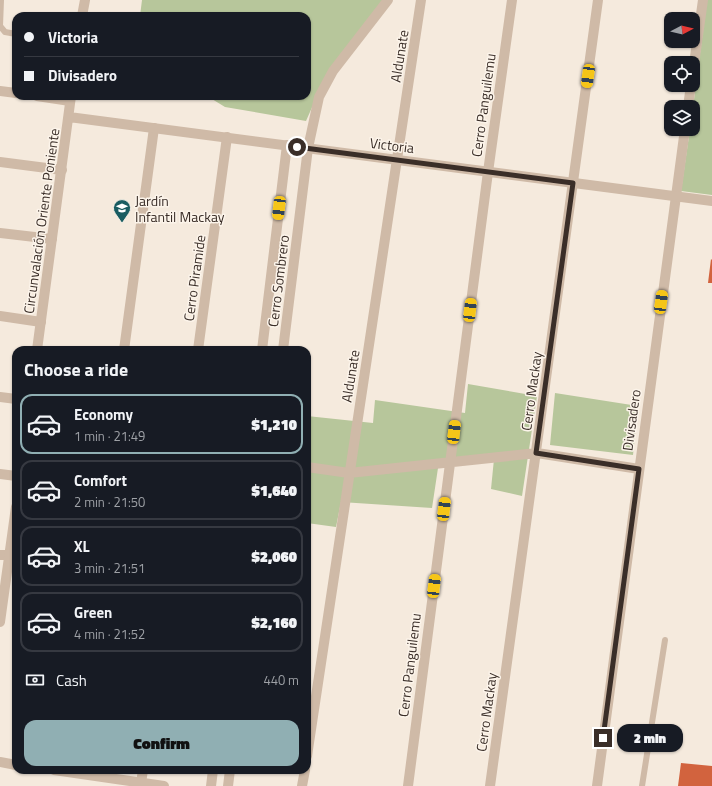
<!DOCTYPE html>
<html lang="en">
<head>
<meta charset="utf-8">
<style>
  :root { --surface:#171b24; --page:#242831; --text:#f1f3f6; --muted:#9ea1a6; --line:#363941; --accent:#90afb3 }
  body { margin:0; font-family:"Titillium Web",sans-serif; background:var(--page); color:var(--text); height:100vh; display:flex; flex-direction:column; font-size:15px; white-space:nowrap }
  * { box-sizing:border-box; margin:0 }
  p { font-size:13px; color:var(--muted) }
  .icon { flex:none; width:22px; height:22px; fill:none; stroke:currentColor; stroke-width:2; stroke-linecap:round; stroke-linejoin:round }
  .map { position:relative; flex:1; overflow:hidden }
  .drawer { position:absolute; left:12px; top:346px; width:299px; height:428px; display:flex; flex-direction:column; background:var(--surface); border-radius:12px; box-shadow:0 1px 3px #0004 }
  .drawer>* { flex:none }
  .top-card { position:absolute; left:12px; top:12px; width:299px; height:88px; border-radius:12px; box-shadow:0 1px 3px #0004; display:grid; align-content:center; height:88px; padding:0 12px; background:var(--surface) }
  .needle { width:26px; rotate:83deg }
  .fabs { position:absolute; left:664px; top:12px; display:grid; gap:8px }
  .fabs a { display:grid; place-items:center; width:36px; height:36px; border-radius:8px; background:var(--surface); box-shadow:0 1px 3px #0004; font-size:20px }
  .end { position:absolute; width:18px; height:18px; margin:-9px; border:5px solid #3a2e28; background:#fff; box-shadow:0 0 0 2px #fff }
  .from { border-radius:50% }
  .bubble { position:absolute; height:28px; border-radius:12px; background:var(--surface); box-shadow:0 1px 3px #0004; font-size:13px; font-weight:800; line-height:28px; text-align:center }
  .car { position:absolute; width:12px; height:24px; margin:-12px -6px; border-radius:5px; box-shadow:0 0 3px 1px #0007; background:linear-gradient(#f5c518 24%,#345 0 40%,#f5c518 0 76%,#345 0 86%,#f5c518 0) }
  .top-card b { display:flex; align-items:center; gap:14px; height:38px; font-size:15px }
  .top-card b+b { border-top:1px solid var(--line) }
  .top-card i { width:10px; height:10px; background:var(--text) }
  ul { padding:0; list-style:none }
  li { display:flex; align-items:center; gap:12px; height:60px; margin:0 8px 6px; padding:0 4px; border:2px solid var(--line); border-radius:12px }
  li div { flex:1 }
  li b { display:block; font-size:15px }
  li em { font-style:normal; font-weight:800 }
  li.selected { border-color:var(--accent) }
  li>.icon { width:36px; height:36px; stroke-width:1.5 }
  h2 { padding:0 12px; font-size:18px; line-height:48px }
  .pay { display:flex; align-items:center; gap:10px; height:44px; padding:0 12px; font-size:15px }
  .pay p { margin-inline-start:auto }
  .primary-button { display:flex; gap:8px; margin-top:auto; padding:8px 12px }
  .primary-button a { flex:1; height:46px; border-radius:12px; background:var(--accent); color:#111; font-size:16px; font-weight:800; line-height:46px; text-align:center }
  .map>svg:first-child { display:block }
  .green { fill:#b7c69b }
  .building { fill:#d2633e }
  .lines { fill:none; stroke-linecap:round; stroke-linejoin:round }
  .service { stroke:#cfbaa7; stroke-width:6 }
  .minor { stroke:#cfbaa7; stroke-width:10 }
  .tertiary { stroke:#cfbaa7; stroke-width:10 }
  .route { stroke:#3a2e28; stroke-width:5 }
  .labels { text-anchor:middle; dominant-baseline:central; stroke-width:3; stroke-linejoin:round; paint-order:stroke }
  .street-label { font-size:14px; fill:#3a2e28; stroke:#fcf4ea }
  .poi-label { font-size:14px; fill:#3a2e28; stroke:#fcf4ea; text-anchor:start }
</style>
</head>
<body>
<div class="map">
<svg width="712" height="786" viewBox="0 0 712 786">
  <rect width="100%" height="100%" fill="#f5eadd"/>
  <path class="green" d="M142 0H383L325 78 306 121 225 107 207 96H307V16H140Z
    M707 0H712V195L681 191 690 129H693V107Z
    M468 384 537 396 522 496 491 489 494 459 438 468 432 508 341 502 336 527 307 523V416L373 423 375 400 465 413Z
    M555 393 638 406 633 455 550 445Z"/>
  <path class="building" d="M711 259 712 260V283H708Z
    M681 763 712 766V786H678Z"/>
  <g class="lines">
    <path class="service" d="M1 0 0 26 5 32 16 34
      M642 786 665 640"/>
    <path class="minor" d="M693 71 703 0
      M0 91 16 93
      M37 96 70 101
      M688 107 691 85
      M0 162 62 170
      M0 233 52 239
      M0 316 41 322
      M124 350 154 128
      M198 350 227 137
      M262 350 287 145
      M283 350 308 148 319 97 333 71 388 0
      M0 397 16 399
      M307 467 349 473 537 453 639 469
      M0 474 16 476
      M0 555H9
      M307 756 421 0
      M141 783 143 770
      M211 786 213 770
      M228 786 230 770
      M302 786 305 770
      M408 786 488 172 512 0
      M490 786 598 0
      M597 786 685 129"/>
    <path class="tertiary" d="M82 16 85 0
      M69 117 712 201
      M37 350 71 96
      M0 622 16 507
      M0 762 16 765
      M54 770 164 786"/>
  </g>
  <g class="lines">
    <path class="route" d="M297 147 573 183 536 453 639 469 603 738"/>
  </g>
  <defs>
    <g id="school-pin" transform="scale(0.9)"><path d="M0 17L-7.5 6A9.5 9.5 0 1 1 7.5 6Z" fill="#195c61" stroke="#fcf4ea"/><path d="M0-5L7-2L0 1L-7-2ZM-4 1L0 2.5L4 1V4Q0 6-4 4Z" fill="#fff"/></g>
  </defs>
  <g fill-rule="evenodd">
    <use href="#school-pin" x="122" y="208"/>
  </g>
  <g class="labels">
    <g class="street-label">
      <text transform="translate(399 56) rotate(-81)">Aldunate</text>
      <text transform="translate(483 105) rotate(-82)">Cerro Panguilemu</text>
      <text transform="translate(392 145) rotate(7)">Victoria</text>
      <text transform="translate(41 221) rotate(-82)">Circunvalación Oriente Poniente</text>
      <text transform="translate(194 278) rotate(-82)">Cerro Piramide</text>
      <text transform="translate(278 281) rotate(-83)">Cerro Sombrero</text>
      <text transform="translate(350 376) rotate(-81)">Aldunate</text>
      <text transform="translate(531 391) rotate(-82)">Cerro Mackay</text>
      <text transform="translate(631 420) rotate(-82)">Divisadero</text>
      <text transform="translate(409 665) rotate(-83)">Cerro Panguilemu</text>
      <text transform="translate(486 712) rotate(-82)">Cerro Mackay</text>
    </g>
    <g class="poi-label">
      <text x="135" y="200">Jardín<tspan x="135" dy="16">Infantil Mackay</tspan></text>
    </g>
  </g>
</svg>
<div class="fabs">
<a><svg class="needle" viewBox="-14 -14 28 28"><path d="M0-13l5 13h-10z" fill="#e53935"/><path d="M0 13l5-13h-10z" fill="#9ea1a6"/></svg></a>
<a><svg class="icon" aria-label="locate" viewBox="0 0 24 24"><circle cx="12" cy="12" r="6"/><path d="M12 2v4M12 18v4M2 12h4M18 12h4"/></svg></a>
<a><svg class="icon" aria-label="layers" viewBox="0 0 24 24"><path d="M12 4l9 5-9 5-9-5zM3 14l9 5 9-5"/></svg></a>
</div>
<i class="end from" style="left:297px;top:147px"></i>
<i class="end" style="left:603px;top:738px"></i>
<div class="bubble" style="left:617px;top:724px;width:66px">2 min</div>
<i class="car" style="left:588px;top:76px;rotate:188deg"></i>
<i class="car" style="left:279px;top:208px;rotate:187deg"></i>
<i class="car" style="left:661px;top:302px;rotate:8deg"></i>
<i class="car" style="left:470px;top:310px;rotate:7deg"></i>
<i class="car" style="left:454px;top:432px;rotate:7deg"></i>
<i class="car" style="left:444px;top:509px;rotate:7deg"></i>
<i class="car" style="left:434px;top:586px;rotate:7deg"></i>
<div class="top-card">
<b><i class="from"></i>Victoria</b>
<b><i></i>Divisadero</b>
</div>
<section class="drawer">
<h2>Choose a ride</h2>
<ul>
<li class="selected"><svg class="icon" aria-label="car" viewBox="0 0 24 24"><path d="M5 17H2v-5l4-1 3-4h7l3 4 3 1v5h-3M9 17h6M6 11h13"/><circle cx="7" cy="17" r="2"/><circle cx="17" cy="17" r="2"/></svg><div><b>Economy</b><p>1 min · 21:49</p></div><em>$1,210</em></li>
<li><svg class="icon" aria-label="car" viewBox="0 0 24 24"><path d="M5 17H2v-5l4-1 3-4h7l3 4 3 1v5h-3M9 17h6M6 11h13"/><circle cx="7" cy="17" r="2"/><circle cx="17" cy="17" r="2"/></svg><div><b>Comfort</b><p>2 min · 21:50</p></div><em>$1,640</em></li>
<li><svg class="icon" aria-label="car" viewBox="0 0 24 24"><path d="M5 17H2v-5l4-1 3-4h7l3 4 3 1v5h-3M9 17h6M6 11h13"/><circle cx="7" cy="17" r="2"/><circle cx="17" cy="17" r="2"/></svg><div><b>XL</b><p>3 min · 21:51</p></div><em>$2,060</em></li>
<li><svg class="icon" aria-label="car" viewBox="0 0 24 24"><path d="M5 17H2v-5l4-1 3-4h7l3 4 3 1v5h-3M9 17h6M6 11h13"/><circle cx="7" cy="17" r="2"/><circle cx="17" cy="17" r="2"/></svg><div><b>Green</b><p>4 min · 21:52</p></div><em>$2,160</em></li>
</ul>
<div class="pay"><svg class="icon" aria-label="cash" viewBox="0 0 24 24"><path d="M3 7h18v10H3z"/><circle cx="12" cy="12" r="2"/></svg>Cash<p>440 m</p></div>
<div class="primary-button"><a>Confirm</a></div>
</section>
</div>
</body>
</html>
